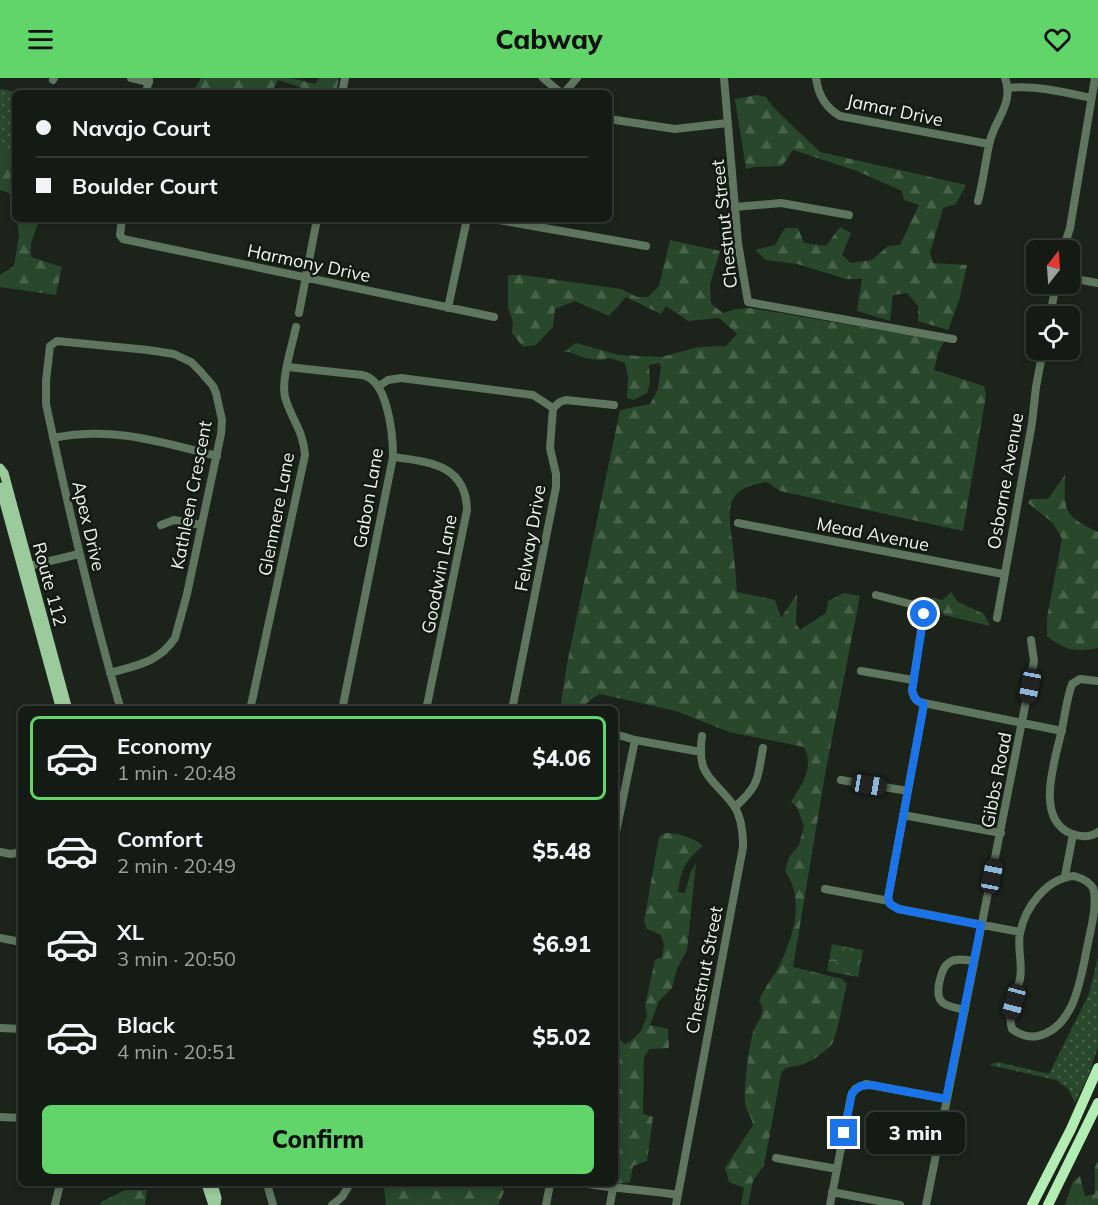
<!DOCTYPE html>
<html lang="en">
<head>
<meta charset="utf-8">
<style>
  :root { --surface:#141a14; --page:#1d231d; --text:#f1f3f6; --muted:#9da1a0; --line:#333834; --accent:#61d46a }
  body { margin:0; font-family:Mulish,sans-serif; background:var(--page); color:var(--text); height:100vh; display:flex; flex-direction:column; font-size:22px; white-space:nowrap }
  * { box-sizing:border-box; margin:0 }
  p { font-size:20px; color:var(--muted) }
  .icon { flex:none; width:33px; height:33px; fill:none; stroke:currentColor; stroke-width:2; stroke-linecap:round; stroke-linejoin:round }
  .map { position:relative; flex:1; overflow:hidden }
  .drawer { position:absolute; left:18px; top:628px; width:600px; height:480px; display:flex; flex-direction:column; background:var(--surface); border-radius:9px; box-shadow:0 3px 9px #0003,0 0 0 2px var(--line) }
  .drawer>* { flex:none }
  .guide { position:absolute; left:12px; top:12px; width:600px; height:132px; border-radius:9px; box-shadow:0 3px 9px #0003,0 0 0 2px var(--line); display:grid; align-content:center; height:132px; padding:0 24px; background:var(--surface) }
  .needle { width:39px; rotate:17deg }
  .buttons { position:absolute; left:1026px; top:162px; display:grid; gap:12px }
  .buttons a { display:grid; place-items:center; width:54px; height:54px; border-radius:9px; background:var(--surface); box-shadow:0 3px 9px #0003,0 0 0 2px var(--line); font-size:30px }
  .end { position:absolute; width:27px; height:27px; margin:-14px; border:8px solid #1a73e8; background:#fff; box-shadow:0 0 0 3px #fff }
  .from { border-radius:50% }
  .bubble { position:absolute; height:42px; border-radius:9px; background:var(--surface); box-shadow:0 3px 9px #0003,0 0 0 2px var(--line); font-size:20px; font-weight:800; line-height:42px; text-align:center }
  .car { position:absolute; width:18px; height:36px; margin:-18px -9px; border-radius:8px; box-shadow:0 0 4px 2px #0007; background:linear-gradient(#222 24%,#8ab4d8 0 40%,#222 0 76%,#8ab4d8 0 86%,#222 0) }
  .guide b { display:flex; align-items:center; gap:21px; height:57px; font-size:22px }
  .guide b+b { border-top:2px solid var(--line) }
  .guide i { width:15px; height:15px; background:var(--text) }
  ul { padding:10px 0 0; list-style:none }
  li { display:flex; align-items:center; gap:18px; height:84px; margin:0 12px 9px; padding:0 12px; border:3px solid transparent; border-radius:9px }
  li div { flex:1 }
  li b { display:block; font-size:22px }
  li em { font-style:normal; font-weight:800 }
  li.selected { border-color:var(--accent) }
  li>.icon { width:54px; height:54px; stroke-width:1.5 }
  .primary-button { display:flex; gap:12px; margin-top:auto; padding:12px 24px }
  .primary-button a { flex:1; height:69px; border-radius:9px; background:var(--accent); color:#111; font-size:24px; font-weight:800; line-height:69px; text-align:center }
  header { display:flex; justify-content:space-between; align-items:center; height:78px; padding:0 24px; background:var(--accent); color:#111; font-size:27px; font-weight:800 }
  .map>svg:first-child { display:block }
  .grass { fill:url(#grass-dots) }
  .forest { fill:url(#forest-firs) }
  .park { fill:url(#park-crowns) }
  .lines { fill:none; stroke-linecap:round; stroke-linejoin:round }
  .minor { stroke:#5e755e; stroke-width:8 }
  .major { stroke:#9bca9c; stroke-width:9 }
  .highway { stroke:#b3edb4; stroke-width:10 }
  .route { stroke:#1a73e8; stroke-width:8 }
  .labels { text-anchor:middle; dominant-baseline:central; stroke-width:5; stroke-linejoin:round; paint-order:stroke }
  .street-label { font-size:18px; fill:#eef4ee; stroke:#121a12 }
</style>
</head>
<body>
<header><svg class="icon" aria-label="menu" viewBox="0 0 24 24"><path d="M4 6h16M4 12h16M4 18h16"/></svg>Cabway<svg class="icon" aria-label="heart" viewBox="0 0 24 24"><path d="M12 20l-8-8c-3-5 5-10 8-4 3-6 11-1 8 4z"/></svg></header>
<div class="map">
<svg width="1098" height="1127" viewBox="0 0 1098 1127">
  <defs>
    <pattern id="grass-dots" width="8" height="8" patternUnits="userSpaceOnUse" patternTransform="scale(1.5)"><rect width="8" height="8" fill="#29482b"/><path d="M2 2h.1M6 6h.1" fill="none" stroke="#48634a" stroke-width="1.8" stroke-linecap="round"/></pattern>
    <pattern id="forest-firs" width="22" height="20" patternUnits="userSpaceOnUse" patternTransform="scale(1.5)"><rect width="22" height="20" fill="#29482b"/><path d="M5 1l3.5 6h-7zM16 11l3.5 6h-7z" fill="#48634a"/></pattern>
    <pattern id="park-crowns" width="20" height="18" patternUnits="userSpaceOnUse" patternTransform="scale(1.5)"><rect width="20" height="18" fill="#29482b"/><path d="M2 6a3 3 0 1 1 6 0M12 15a3 3 0 1 1 6 0" fill="none" stroke="#48634a"/></pattern>
  </defs>
  <rect width="100%" height="100%" fill="#1b231b"/>
  <path class="grass" d="M0 11 21 15H15V79L0 68Z
    M1098 879V969L1088 999 1075 1025 1069 1012 1056 1002 989 987 998 984 1049 996 1089 916Z"/>
  <path class="forest" d="M201 0H291L315 6 319 0H339L336 15H318L278 2 271 15H192Z
    M757 17 766 19 773 29 820 74 966 107 956 126 943 130 930 175 933 185 967 187 959 223 948 252 918 243V228L907 215 893 217 890 243 857 233 862 201H846L797 186 766 182 755 172 775 167 785 150H798L804 165 826 168 840 149 851 155 842 177 851 185 872 182 888 168 900 167 919 127 904 122 902 113 857 93 793 72 782 88 753 89 746 91 735 21Z
    M0 68 15 79V133L9 115 0 112Z
    M17 141H40L31 165V179L62 189 56 217 0 209V197L14 188 19 158Z
    M670 162 720 173 710 206 711 226 723 235 736 231 750 230 944 263 938 275 934 292 984 308 986 317 963 453 780 413 767 404C720 410 729 436 733 471 735 485 736 500 737 514L775 522 781 540 797 516 796 546 800 552 826 535 828 523 844 515 860 518 826 691 793 889 842 901 847 906C844 917 837 958 832 966 825 974 811 984 801 987 792 990 786 986 781 996L764 1087 753 1103 748 1127H741L744 1110 729 1104 725 1090 753 1047C752 1040 748 1036 746 1029 742 1018 749 971 752 958 754 945 769 937 759 923 764 909 774 899 780 886 794 857 805 821 785 793L789 779 799 767 804 748 797 729 791 724C801 708 815 689 804 669L729 654 676 633 600 616 593 620 580 631H560L567 586 620 332 650 326 658 311 661 289 659 285 649 287 650 305 647 315 634 322 627 320 628 299 625 285 610 280 601 282 585 280 569 274H563L576 265 619 277 662 279 698 269 726 268 737 256 719 240 688 243 666 228 661 236 626 219 609 238 575 223 555 231 553 249 536 267 523 269 512 255 513 244 508 229V197H522L621 211 637 219H648L659 208Z
    M1065 397C1064 434 1064 438 1098 454V570C1075 575 1065 572 1047 558V539L1062 461 1053 445 1028 425 1030 421H1048Z
    M951 514 958 524 984 536 990 548 944 537 932 520 943 522Z
    M665 755C677 755 694 759 703 768 685 783 681 791 678 814L685 815 691 793 696 785 687 872 677 891 672 910 659 923 650 947 668 951 669 970 649 971 644 979 643 1036 653 1039 647 1083 633 1088 630 1104 617 1106 619 1088 615 1084 619 1044 615 1042V956L625 966 630 964 641 953 647 938 645 928 655 882 662 879 664 867 661 857 647 851 644 843 659 759Z
    M1098 1083V1127H1065L1073 1104 1080 1098 1085 1118 1095 1116V1089Z
    M391 1106H501L504 1114 498 1127H386L384 1109Z
    M125 1112H147L145 1127H100L101 1124Z"/>
  <path class="park" d="M832 866 863 872 858 899 827 893Z"/>
  <g class="lines">
    <path class="minor" d="M131 0 149 4
      M543 0 561 15
      M724 0 738 165 748 224 953 261
      M816 0C818 16 826 30 840 38L989 66
      M53 2 54 0
      M1009 10C1036 7 1064 14 1091 20
      M146 15 149 1
      M342 15 345 0
      M564 15 577 0
      M609 41 675 51 727 45
      M978 123C983 104 985 86 989 67 993 43 1015 26 1005 0
      M735 129 781 125 849 137
      M122 141 120 157 123 161 494 239
      M493 141 646 168
      M1063 172 1070 150 1095 0
      M1070 200 1098 205
      M448 230 467 141
      M299 235 317 141
      M1050 238 1056 206
      M288 289 362 297C388 301 393 357 393 379L342 632
      M379 308 388 302 401 300 533 317 553 330 550 370 556 396V409L512 632
      M553 330 560 324 566 322 614 327
      M53 360C113 348 160 364 217 378
      M393 379C429 384 466 386 467 432L426 632
      M738 445 1003 496
      M161 447 174 442 201 447
      M25 489 79 476
      M876 517 918 528 924 533 912 613 914 619 919 624 1062 653
      M997 540 1032 345 1036 309 1043 272
      M861 593 913 602
      M110 595C137 587 158 585 175 560L187 516 221 356 222 342 216 315 213 308 200 293 191 284 174 276 148 272 57 263 50 268 46 303V326C68 429 91 531 121 632
      M1098 603 1080 601 1072 606C1067 620 1065 636 1062 651 1056 680 1033 741 1072 756 1081 759 1090 760 1098 754
      M924 626 888 820 890 826 899 831 1020 854
      M250 632 305 377C303 351 291 341 285 319 281 301 292 268 296 249
      M615 656 635 662 701 674
      M841 702 908 713
      M735 729C760 706 757 702 763 670
      M903 737 1001 755
      M615 759 635 662
      M0 774 11 776 21 774
      M1065 798 1073 756
      M1074 798C1081 800 1089 803 1093 810 1098 825 1091 850 1088 865 1081 898 1076 949 1038 958 1028 960 1020 957 1012 951 1007 934 1016 918 1020 901 1023 886 1017 870 1020 855 1025 829 1047 800 1074 798Z
      M825 811 889 823
      M0 860 21 864
      M965 932C958 930 947 929 942 924 934 916 941 889 950 884 956 880 967 882 974 883
      M0 950 21 951
      M0 1039 21 1040
      M776 1080 837 1091
      M267 1106 273 1127
      M588 1106C618 1111 648 1112 678 1117
      M832 1114 900 1127
      M55 1127 60 1106
      M332 1127 342 1119 350 1106
      M546 1127 550 1106
      M610 1127 613 1110
      M676 1127 743 769C743 755 742 740 734 728 714 700 696 700 702 658
      M830 1127 851 1018 855 1011 866 1006 946 1021
      M926 1127 1034 583 1031 562"/>
    <path class="major" d="M0 390 4 395 68 632
      M0 409 61 632
      M206 1106 213 1127
      M213 1106 217 1120 216 1127"/>
    <path class="highway" d="M1032 1127 1071 1051 1098 990
      M1048 1127 1098 1025"/>
  </g>
  <g class="lines">
    <path class="route" d="M844 1055 852 1015 860 1008 871 1007 946 1021 981 847 898 831 890 826 888 820 924 626 916 622 912 613 924 536"/>
  </g>
  <g class="labels">
    <g class="street-label">
      <text transform="translate(895 32) rotate(12)">Jamar Drive</text>
      <text transform="translate(724 146) rotate(-96)">Chestnut Street</text>
      <text transform="translate(309 185) rotate(12)">Harmony Drive</text>
      <text transform="translate(1005 403) rotate(-80)">Osborne Avenue</text>
      <text transform="translate(191 417) rotate(-79)">Kathleen Crescent</text>
      <text transform="translate(368 420) rotate(-80)">Gabon Lane</text>
      <text transform="translate(276 436) rotate(-79)">Glenmere Lane</text>
      <text transform="translate(89 448) rotate(77)">Apex Drive</text>
      <text transform="translate(873 456) rotate(11)">Mead Avenue</text>
      <text transform="translate(530 460) rotate(-80)">Felway Drive</text>
      <text transform="translate(439 496) rotate(-79)">Goodwin Lane</text>
      <text transform="translate(50 506) rotate(75)">Route 112</text>
      <text transform="translate(996 702) rotate(-79)">Gibbs Road</text>
      <text transform="translate(704 892) rotate(-79)">Chestnut Street</text>
    </g>
  </g>
</svg>
<div class="buttons">
<a><svg class="needle" viewBox="-14 -14 28 28"><path d="M0-13l5 13h-10z" fill="#e53935"/><path d="M0 13l5-13h-10z" fill="#9da1a0"/></svg></a>
<a><svg class="icon" aria-label="locate" viewBox="0 0 24 24"><circle cx="12" cy="12" r="6"/><path d="M12 2v4M12 18v4M2 12h4M18 12h4"/></svg></a>
</div>
<i class="end from" style="left:924px;top:536px"></i>
<i class="end" style="left:844px;top:1055px"></i>
<div class="bubble" style="left:866px;top:1034px;width:99px">3 min</div>
<i class="car" style="left:1030px;top:608px;rotate:191deg"></i>
<i class="car" style="left:869px;top:707px;rotate:99deg"></i>
<i class="car" style="left:992px;top:798px;rotate:11deg"></i>
<i class="car" style="left:1014px;top:924px;rotate:195deg"></i>
<div class="guide">
<b><i class="from"></i>Navajo Court</b>
<b><i></i>Boulder Court</b>
</div>
<section class="drawer">
<ul>
<li class="selected"><svg class="icon" aria-label="car" viewBox="0 0 24 24"><path d="M5 17H2v-5l4-1 3-4h7l3 4 3 1v5h-3M9 17h6M6 11h13"/><circle cx="7" cy="17" r="2"/><circle cx="17" cy="17" r="2"/></svg><div><b>Economy</b><p>1 min · 20:48</p></div><em>$4.06</em></li>
<li><svg class="icon" aria-label="car" viewBox="0 0 24 24"><path d="M5 17H2v-5l4-1 3-4h7l3 4 3 1v5h-3M9 17h6M6 11h13"/><circle cx="7" cy="17" r="2"/><circle cx="17" cy="17" r="2"/></svg><div><b>Comfort</b><p>2 min · 20:49</p></div><em>$5.48</em></li>
<li><svg class="icon" aria-label="car" viewBox="0 0 24 24"><path d="M5 17H2v-5l4-1 3-4h7l3 4 3 1v5h-3M9 17h6M6 11h13"/><circle cx="7" cy="17" r="2"/><circle cx="17" cy="17" r="2"/></svg><div><b>XL</b><p>3 min · 20:50</p></div><em>$6.91</em></li>
<li><svg class="icon" aria-label="car" viewBox="0 0 24 24"><path d="M5 17H2v-5l4-1 3-4h7l3 4 3 1v5h-3M9 17h6M6 11h13"/><circle cx="7" cy="17" r="2"/><circle cx="17" cy="17" r="2"/></svg><div><b>Black</b><p>4 min · 20:51</p></div><em>$5.02</em></li>
</ul>
<div class="primary-button"><a>Confirm</a></div>
</section>
</div>
</body>
</html>
